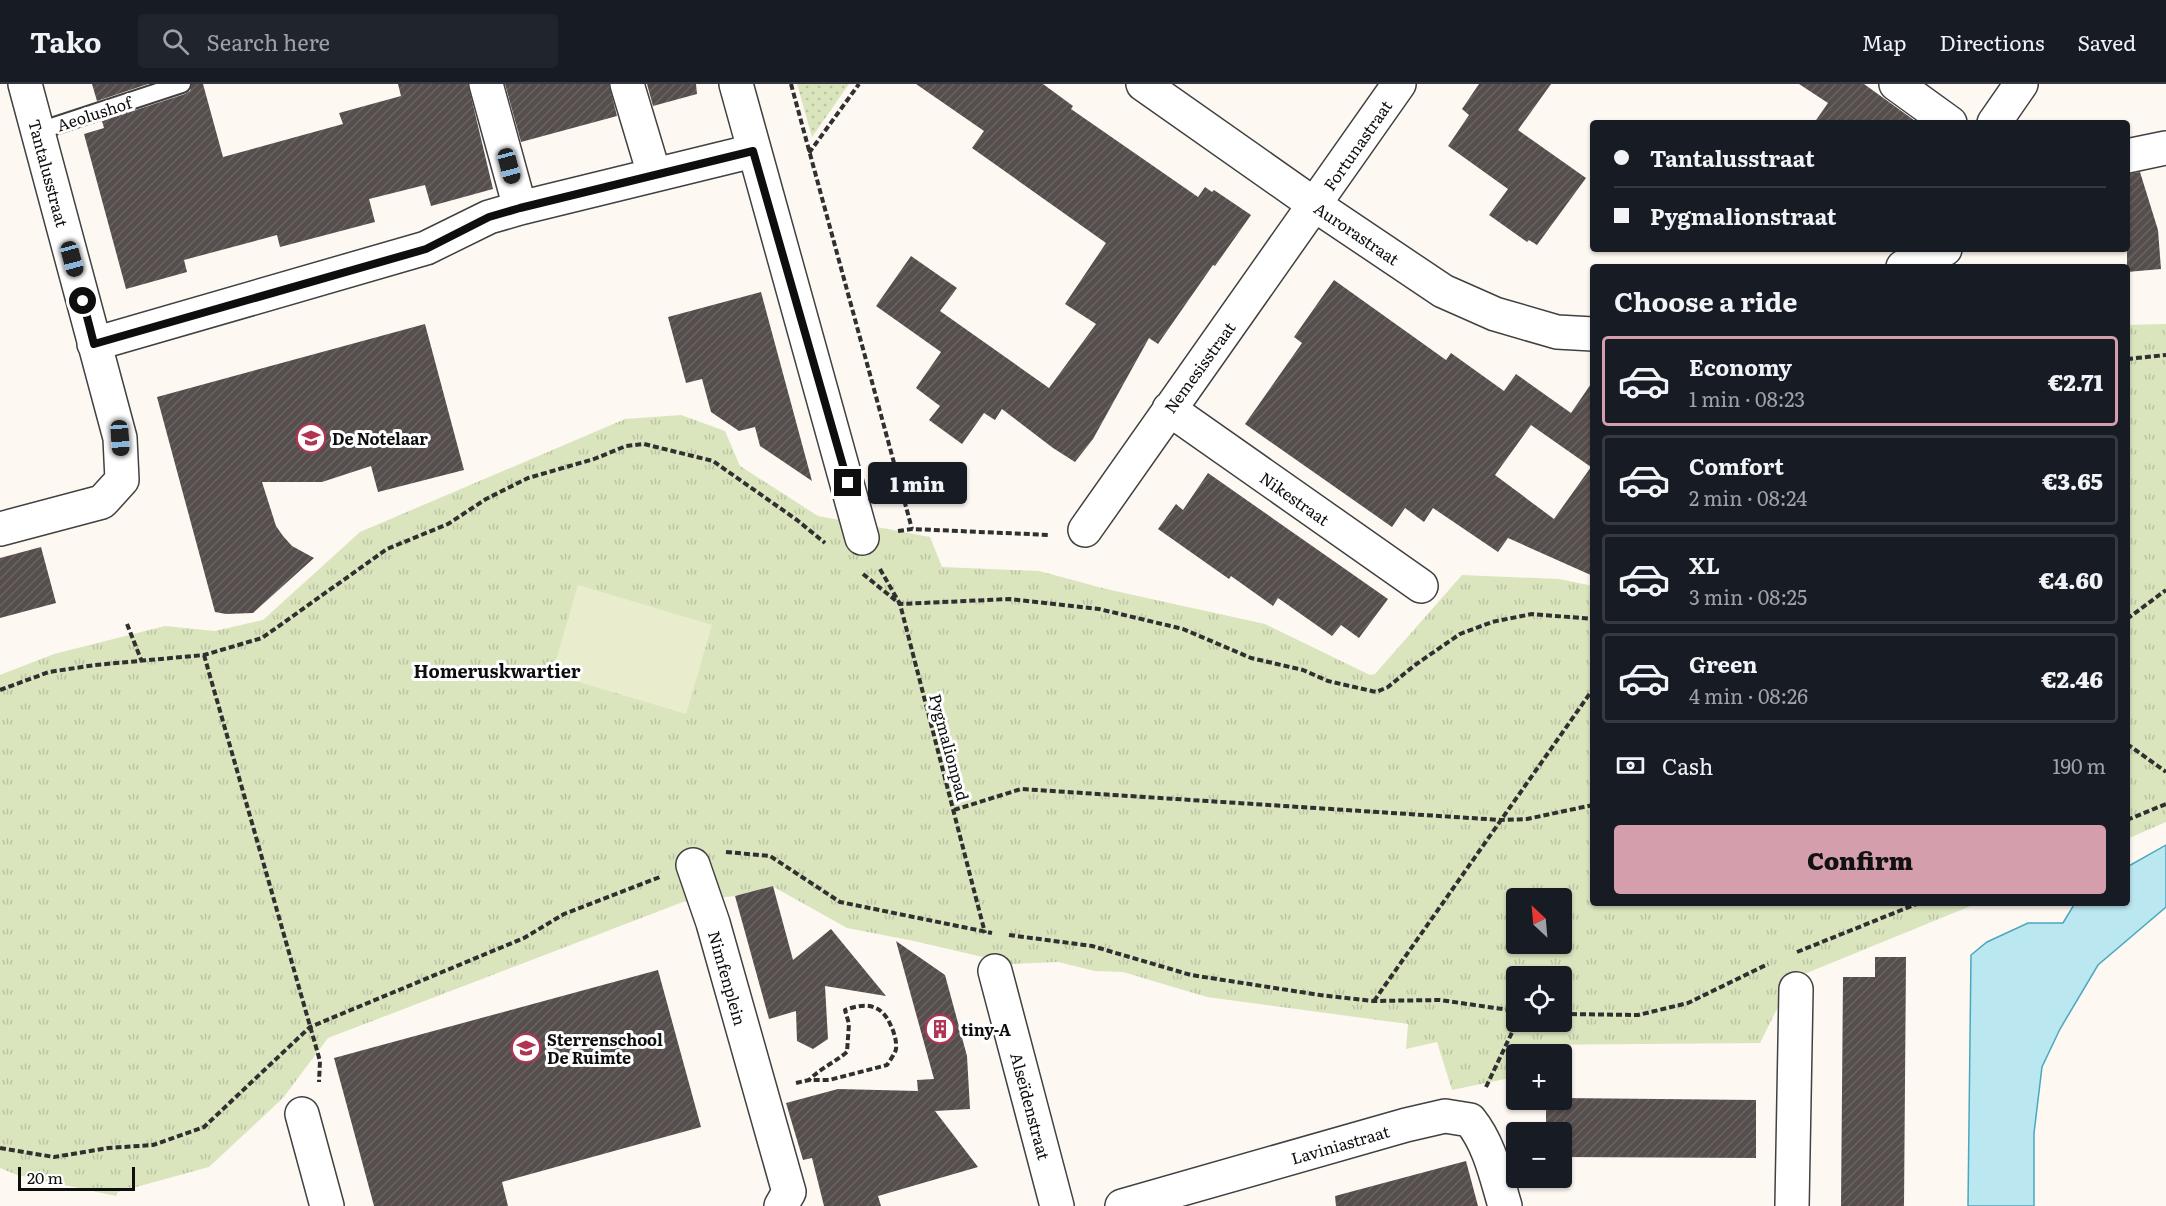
<!DOCTYPE html>
<html lang="en">
<head>
<meta charset="utf-8">
<style>
  :root { --surface:#171b24; --page:#20242c; --text:#f1f3f6; --muted:#9ea1a6; --line:#363941; --accent:#d49ead }
  body { margin:0; font-family:Literata,serif; background:var(--page); color:var(--text); height:100vh; display:flex; flex-direction:column; font-size:22px; white-space:nowrap }
  * { box-sizing:border-box; margin:0 }
  p { font-size:20px; color:var(--muted) }
  .icon { flex:none; width:33px; height:33px; fill:none; stroke:currentColor; stroke-width:2; stroke-linecap:round; stroke-linejoin:round }
  .map { position:relative; flex:1; overflow:hidden }
  .details { position:absolute; left:1590px; top:180px; width:540px; height:642px; display:flex; flex-direction:column; background:var(--surface); border-radius:6px; box-shadow:0 2px 4px #0004 }
  .details>* { flex:none }
  .top-card { position:absolute; left:1590px; top:36px; width:540px; height:132px; border-radius:6px; box-shadow:0 2px 4px #0004; display:grid; align-content:center; height:132px; padding:0 24px; background:var(--surface) }
  .needle { width:39px; rotate:334deg }
  .buttons { position:absolute; left:1506px; top:804px; display:grid; gap:12px }
  .buttons a { display:grid; place-items:center; width:66px; height:66px; border-radius:6px; background:var(--surface); box-shadow:0 2px 4px #0004; font-size:30px }
  .scale { position:absolute; left:18px; bottom:15px; width:117px; box-sizing:border-box; padding-left:6px; border:3px solid #0e0e0e; border-top:0; font-size:16px; line-height:21px; white-space:nowrap; color:#0e0e0e; -webkit-text-stroke:4px #fff; paint-order:stroke }
  .end { position:absolute; width:27px; height:27px; margin:-14px; border:8px solid #0e0e0e; background:#fff; box-shadow:0 0 0 3px #fff }
  .from { border-radius:50% }
  .bubble { position:absolute; height:42px; border-radius:6px; background:var(--surface); box-shadow:0 2px 4px #0004; font-size:20px; font-weight:800; line-height:42px; text-align:center }
  .car { position:absolute; width:18px; height:36px; margin:-18px -9px; border-radius:8px; box-shadow:0 0 4px 2px #0007; background:linear-gradient(#222 24%,#8ab4d8 0 40%,#222 0 76%,#8ab4d8 0 86%,#222 0) }
  .top-card b { display:flex; align-items:center; gap:21px; height:57px; font-size:22px }
  .top-card b+b { border-top:2px solid var(--line) }
  .top-card i { width:15px; height:15px; background:var(--text) }
  ul { padding:0; list-style:none }
  li { display:flex; align-items:center; gap:18px; height:90px; margin:0 12px 9px; padding:0 12px; border:3px solid var(--line); border-radius:6px }
  li div { flex:1 }
  li b { display:block; font-size:22px }
  li em { font-style:normal; font-weight:800 }
  li.on { border-color:var(--accent) }
  li>.icon { width:54px; height:54px; stroke-width:1.5 }
  h2 { padding:0 24px; font-size:27px; line-height:72px }
  .pay { display:flex; align-items:center; gap:15px; height:66px; padding:0 24px; font-size:22px }
  .pay p { margin-inline-start:auto }
  .button { display:flex; gap:12px; margin-top:auto; padding:12px 24px }
  .button a { flex:1; height:69px; border-radius:6px; background:var(--accent); color:#111; font-size:24px; font-weight:800; line-height:69px; text-align:center }
  header { display:flex; align-items:center; gap:36px; box-sizing:border-box; height:84px; padding:0 30px; background:var(--surface); border-bottom:2px solid var(--line) }
  header strong { font-size:28px }
  nav { display:flex; gap:33px; margin-inline-start:auto; font-size:21px }
  .search { width:420px; height:54px; background:var(--page); display:flex; align-items:center; gap:15px; box-sizing:border-box; padding:0 21px; border-radius:6px; color:var(--muted); font-size:22px }
  .map>svg:first-child { display:block }
  .grass { fill:url(#grass-dots) }
  .park { fill:url(#park-tufts); fill-rule:evenodd }
  .pitch { fill:#e9edce }
  .water { fill:#bbe7f0; stroke:#49a8bf; stroke-width:1.5 }
  .building { fill:url(#building-hatch); fill-rule:evenodd }
  .lines { fill:none; stroke-linecap:round; stroke-linejoin:round }
  .lane-casing { stroke:#414141; stroke-width:20 }
  .street-casing { stroke:#414141; stroke-width:36 }
  .path { stroke:#303030; stroke-width:4; stroke-dasharray:6 3; stroke-linecap:butt }
  .lane { stroke:#fff; stroke-width:16 }
  .street { stroke:#fff; stroke-width:33 }
  .route { stroke:#0e0e0e; stroke-width:8 }
  .labels { text-anchor:middle; dominant-baseline:central; stroke-width:6; stroke-linejoin:round; paint-order:stroke }
  .street-label { font-size:16px; fill:#0e0e0e; stroke:#fff }
  .poi-label { font-size:16px; font-weight:bold; fill:#0e0e0e; stroke:#fff; text-anchor:start }
  .neighbourhood-label { font-size:18px; font-weight:bold; fill:#0e0e0e; stroke:#fff }
</style>
</head>
<body>
<header>
<strong>Tako</strong>
<div class="search"><svg class="icon" aria-label="search" viewBox="0 0 24 24"><circle cx="10" cy="10" r="6"/><path d="M15 15l6 6"/></svg>Search here</div>
<nav><a>Map</a><a>Directions</a><a>Saved</a></nav>
</header>
<div class="map">
<svg width="2166" height="1122" viewBox="0 0 2166 1122">
  <defs>
    <pattern id="grass-dots" width="8" height="8" patternUnits="userSpaceOnUse" patternTransform="scale(1.5)"><rect width="8" height="8" fill="#dae5be"/><path d="M2 2h.1M6 6h.1" fill="none" stroke="#bac3a2" stroke-width="1.8" stroke-linecap="round"/></pattern>
    <pattern id="park-tufts" width="24" height="20" patternUnits="userSpaceOnUse" patternTransform="scale(1.5)"><rect width="24" height="20" fill="#dae5be"/><path d="M3 7l-1-3M5 7V3M7 7l1-3M15 17l-1-3M17 17v-4M19 17l1-3" fill="none" stroke="#bac3a2"/></pattern>
    <pattern id="building-hatch" width="6" height="6" patternUnits="userSpaceOnUse" patternTransform="scale(1.5)"><rect width="6" height="6" fill="#564e4c"/><path d="M-1 1l2-2M0 6l6-6M5 7l2-2" fill="none" stroke="#696361"/></pattern>
  </defs>
  <rect width="100%" height="100%" fill="#fdf8f1"/>
  <path class="grass" d="M797 0H849L812 53Z"/>
  <path class="park" d="M2166 240V738L2127 755V241Z
    M681 331 725 347 740 382 818 432 930 453 942 483 1039 487 1106 505 1265 540 1370 591 1375 590 1462 491 1559 495 1593 502V819H1978L1792 895 1760 959 1519 961 1510 994 1452 1006 1437 958 1406 965 1408 940 1207 913 1123 888 1095 887 1058 878 1013 880 914 857 847 844 772 802 735 812 683 818 328 954 283 1014 209 1083 118 1108 116 1112 17 1091 0 1084V591L54 570 165 542 215 547 263 536 360 448 625 335ZM1516 814H1562V860H1516ZM1516 892H1562V938H1516Z"/>
  <path class="pitch" d="M578 501 712 541 686 630 552 590Z"/>
  <path class="water" d="M2166 761V823L2098 881 2060 945 2042 983 2034 1049V1122H1968L1971 871 1987 858 2028 839H2063L2075 819H2127V783Z"/>
  <path class="building" d="M92 0H148L97 17Z
    M192 0H203L223 73 343 40 339 29 401 12 398 0H468L493 105 431 122 425 101 369 115 375 138 280 163 277 151 184 176 187 188 126 205 84 50 104 44 102 37 185 10 190 7Z
    M505 0H609L617 32 521 58Z
    M647 0H696L697 10 653 22Z
    M916 0H1043L1073 22 1071 25 1198 113 1205 103 1212 108 1214 106 1251 131 1215 182 1213 181 1158 260 1149 254 1093 355 1075 378 1053 364 1002 325 995 336 984 329 962 360 929 336 940 322 916 304 941 268 876 222 911 172 957 204 940 227 1049 304 1096 240 1065 220 1106 159 972 64 984 47Z
    M1479 0H1551L1518 46 1586 94 1537 161 1529 156 1527 158 1489 131 1508 105 1448 62 1469 31 1462 25Z
    M1799 0H1864L1918 39H1814L1828 19Z
    M2140 88 2158 146 2161 185 2127 188V90Z
    M1334 196 1446 276 1451 269 1504 307 1516 290 1571 329 1593 297V492L1508 454 1498 468 1433 424 1424 438 1405 424 1392 443 1245 340 1302 259 1294 253ZM1531 341 1591 383 1554 435 1495 391Z
    M761 208 812 397 760 362 755 343 739 347 711 328 702 295 686 299 668 233Z
    M425 240 464 386 378 408 371 382 322 398H262L276 442 283 452 292 462 314 474 253 529 226 530 215 528 157 313Z
    M1208 389 1388 515 1359 554 1341 541 1332 552 1278 514 1273 522 1231 492 1229 495 1158 445 1176 420 1183 426Z
    M41 463 56 519 0 534V474Z
    M773 802 793 876 831 845 886 912 825 902 828 955 813 965 797 957 796 927 769 935 735 812Z
    M896 857 945 891 967 972 970 1025 935 1027 978 1083 878 1112 881 1122H824L812 1074 803 1076 786 1019 838 1005 918 1007 917 996 934 995Z
    M1875 873H1906L1904 1122H1841L1843 893H1875Z
    M658 886 701 1043 502 1098 508 1122H374L334 974Z
    M1562 1014 1756 1016V1074L1562 1073V1048H1546V1016Z
    M1466 1077 1478 1122H1336L1335 1112Z"/>
  <g class="lines">
    <g class="lane-casing">
      <path id="lane" d="M39 47 182 0"/>
    </g>
    <g class="street-casing">
      <path id="street" d="M486 0 520 124
        M627 0 654 90
        M736 0 862 454
        M1143 0 1315 121 1443 207 1495 230 1557 248 1593 250
        M1896 0 1950 39
        M1994 39 2021 0
        M2127 72 2166 64
        M1903 183 1945 165
        M94 260 426 164 489 133 520 124 753 67
        M1169 325 1421 502
        M0 445 102 418 122 396 120 354 25 0
        M1085 446 1399 0
        M693 781 713 839 789 1108 781 1122
        M995 887 1057 1122
        M302 1030 327 1122
        M1122 1122 1406 1041 1445 1032 1470 1036C1490 1061 1496 1092 1505 1122
        M1792 1122 1796 905"/>
    </g>
    <path class="path" d="M791 0 912 445
      M809 69 859 0
      M2127 275 2166 271
      M898 447 912 445 1050 451
      M880 485 900 520 985 849
      M863 490 900 520 1010 515 1099 525 1183 545 1251 574 1303 586 1328 597 1376 608 1388 603 1415 581 1460 550 1492 538 1532 530 1593 535
      M2127 535 2166 506
      M127 540 142 578
      M204 571 320 977 319 998
      M0 606 49 588 95 581 204 571 262 554 387 465 448 440 486 415 528 394 594 375 626 362 644 360 713 377 797 436 825 459
      M2127 660 2166 688
      M954 726 1021 705 1501 736 1527 735 1593 721
      M2127 736 2166 720
      M726 768 770 772 840 818 992 849
      M1009 851 1092 862 1191 891 1320 911 1373 917 1440 916 1516 927
      M1797 868 1919 819
      M1374 917 1593 605
      M1562 930 1638 931 1688 919 1768 880
      M796 999 809 996H829L887 981C890 976 895 970 896 965 897 958 894 948 891 942 882 920 866 918 845 926L849 940 847 968C834 979 822 983 809 996
      M1486 1003 1517 938
      M0 1064 54 1073 108 1064 153 1061 204 1043 310 943 524 854 564 830 660 793"/>
    <use href="#lane" class="lane"/>
    <use href="#street" class="street"/>
  </g>
  <g class="lines">
    <path class="route" d="M83 217 94 260 426 165 489 133 520 124 753 67 848 399"/>
  </g>
  <defs>
    <g id="school-ring" transform="scale(1.5)"><circle r="9.5" fill="#fff" stroke="#b03553" stroke-width="1.5"/><path d="M0-5L7-2L0 1L-7-2ZM-4 1L0 2.5L4 1V4Q0 6-4 4Z" fill="#b03553"/></g>
    <g id="building-ring" transform="scale(1.5)"><circle r="9.5" fill="#fff" stroke="#b03553" stroke-width="1.5"/><path d="M-4-6H4V6H1V3H-1V6H-4ZM-2.5-4.3h1.7v1.8h-1.7ZM.8-4.3h1.7v1.8H.8ZM-2.5-1h1.7V.8h-1.7ZM.8-1h1.7V.8H.8Z" fill="#b03553"/></g>
  </defs>
  <g fill-rule="evenodd">
    <use href="#school-ring" x="311" y="354"/>
    <use href="#building-ring" x="940" y="945"/>
    <use href="#school-ring" x="526" y="964"/>
  </g>
  <g class="labels">
    <g class="street-label">
      <text transform="translate(94 29) rotate(-18)">Aeolushof</text>
      <text transform="translate(1357 61) rotate(-55)">Fortunastraat</text>
      <text transform="translate(49 89) rotate(75)">Tantalusstraat</text>
      <text transform="translate(1357 149) rotate(34)">Aurorastraat</text>
      <text transform="translate(1199 283) rotate(-54)">Nemesisstraat</text>
      <text transform="translate(1295 414) rotate(35)">Nikestraat</text>
      <text transform="translate(950 663) rotate(75)">Pygmalionpad</text>
      <text transform="translate(728 894) rotate(74)">Nimfenplein</text>
      <text transform="translate(1031 1022) rotate(75)">Alseïdenstraat</text>
      <text transform="translate(1340 1060) rotate(-16)">Laviniastraat</text>
    </g>
    <g class="poi-label">
      <text x="332" y="354">De Notelaar</text>
      <text x="961" y="945">tiny-A</text>
      <text x="547" y="955">Sterrenschool<tspan x="547" dy="18">De Ruimte</tspan></text>
    </g>
    <g class="neighbourhood-label">
      <text x="497" y="586">Homeruskwartier</text>
    </g>
  </g>
</svg>
<div class="buttons">
<a><svg class="needle" viewBox="-14 -14 28 28"><path d="M0-13l5 13h-10z" fill="#e53935"/><path d="M0 13l5-13h-10z" fill="#9ea1a6"/></svg></a>
<a><svg class="icon" aria-label="locate" viewBox="0 0 24 24"><circle cx="12" cy="12" r="6"/><path d="M12 2v4M12 18v4M2 12h4M18 12h4"/></svg></a>
<a>+</a>
<a>−</a>
</div>
<div class="scale">20 m</div>
<i class="end from" style="left:83px;top:217px"></i>
<i class="end" style="left:848px;top:399px"></i>
<div class="bubble" style="left:868px;top:378px;width:99px">1 min</div>
<i class="car" style="left:509px;top:82px;rotate:165deg"></i>
<i class="car" style="left:72px;top:175px;rotate:165deg"></i>
<i class="car" style="left:120px;top:354px;rotate:176deg"></i>
<div class="top-card">
<b><i class="from"></i>Tantalusstraat</b>
<b><i></i>Pygmalionstraat</b>
</div>
<section class="details">
<h2>Choose a ride</h2>
<ul>
<li class="on"><svg class="icon" aria-label="car" viewBox="0 0 24 24"><path d="M5 17H2v-5l4-1 3-4h7l3 4 3 1v5h-3M9 17h6M6 11h13"/><circle cx="7" cy="17" r="2"/><circle cx="17" cy="17" r="2"/></svg><div><b>Economy</b><p>1 min · 08:23</p></div><em>€2.71</em></li>
<li><svg class="icon" aria-label="car" viewBox="0 0 24 24"><path d="M5 17H2v-5l4-1 3-4h7l3 4 3 1v5h-3M9 17h6M6 11h13"/><circle cx="7" cy="17" r="2"/><circle cx="17" cy="17" r="2"/></svg><div><b>Comfort</b><p>2 min · 08:24</p></div><em>€3.65</em></li>
<li><svg class="icon" aria-label="car" viewBox="0 0 24 24"><path d="M5 17H2v-5l4-1 3-4h7l3 4 3 1v5h-3M9 17h6M6 11h13"/><circle cx="7" cy="17" r="2"/><circle cx="17" cy="17" r="2"/></svg><div><b>XL</b><p>3 min · 08:25</p></div><em>€4.60</em></li>
<li><svg class="icon" aria-label="car" viewBox="0 0 24 24"><path d="M5 17H2v-5l4-1 3-4h7l3 4 3 1v5h-3M9 17h6M6 11h13"/><circle cx="7" cy="17" r="2"/><circle cx="17" cy="17" r="2"/></svg><div><b>Green</b><p>4 min · 08:26</p></div><em>€2.46</em></li>
</ul>
<div class="pay"><svg class="icon" aria-label="cash" viewBox="0 0 24 24"><path d="M3 7h18v10H3z"/><circle cx="12" cy="12" r="2"/></svg>Cash<p>190 m</p></div>
<div class="button"><a>Confirm</a></div>
</section>
</div>
</body>
</html>
